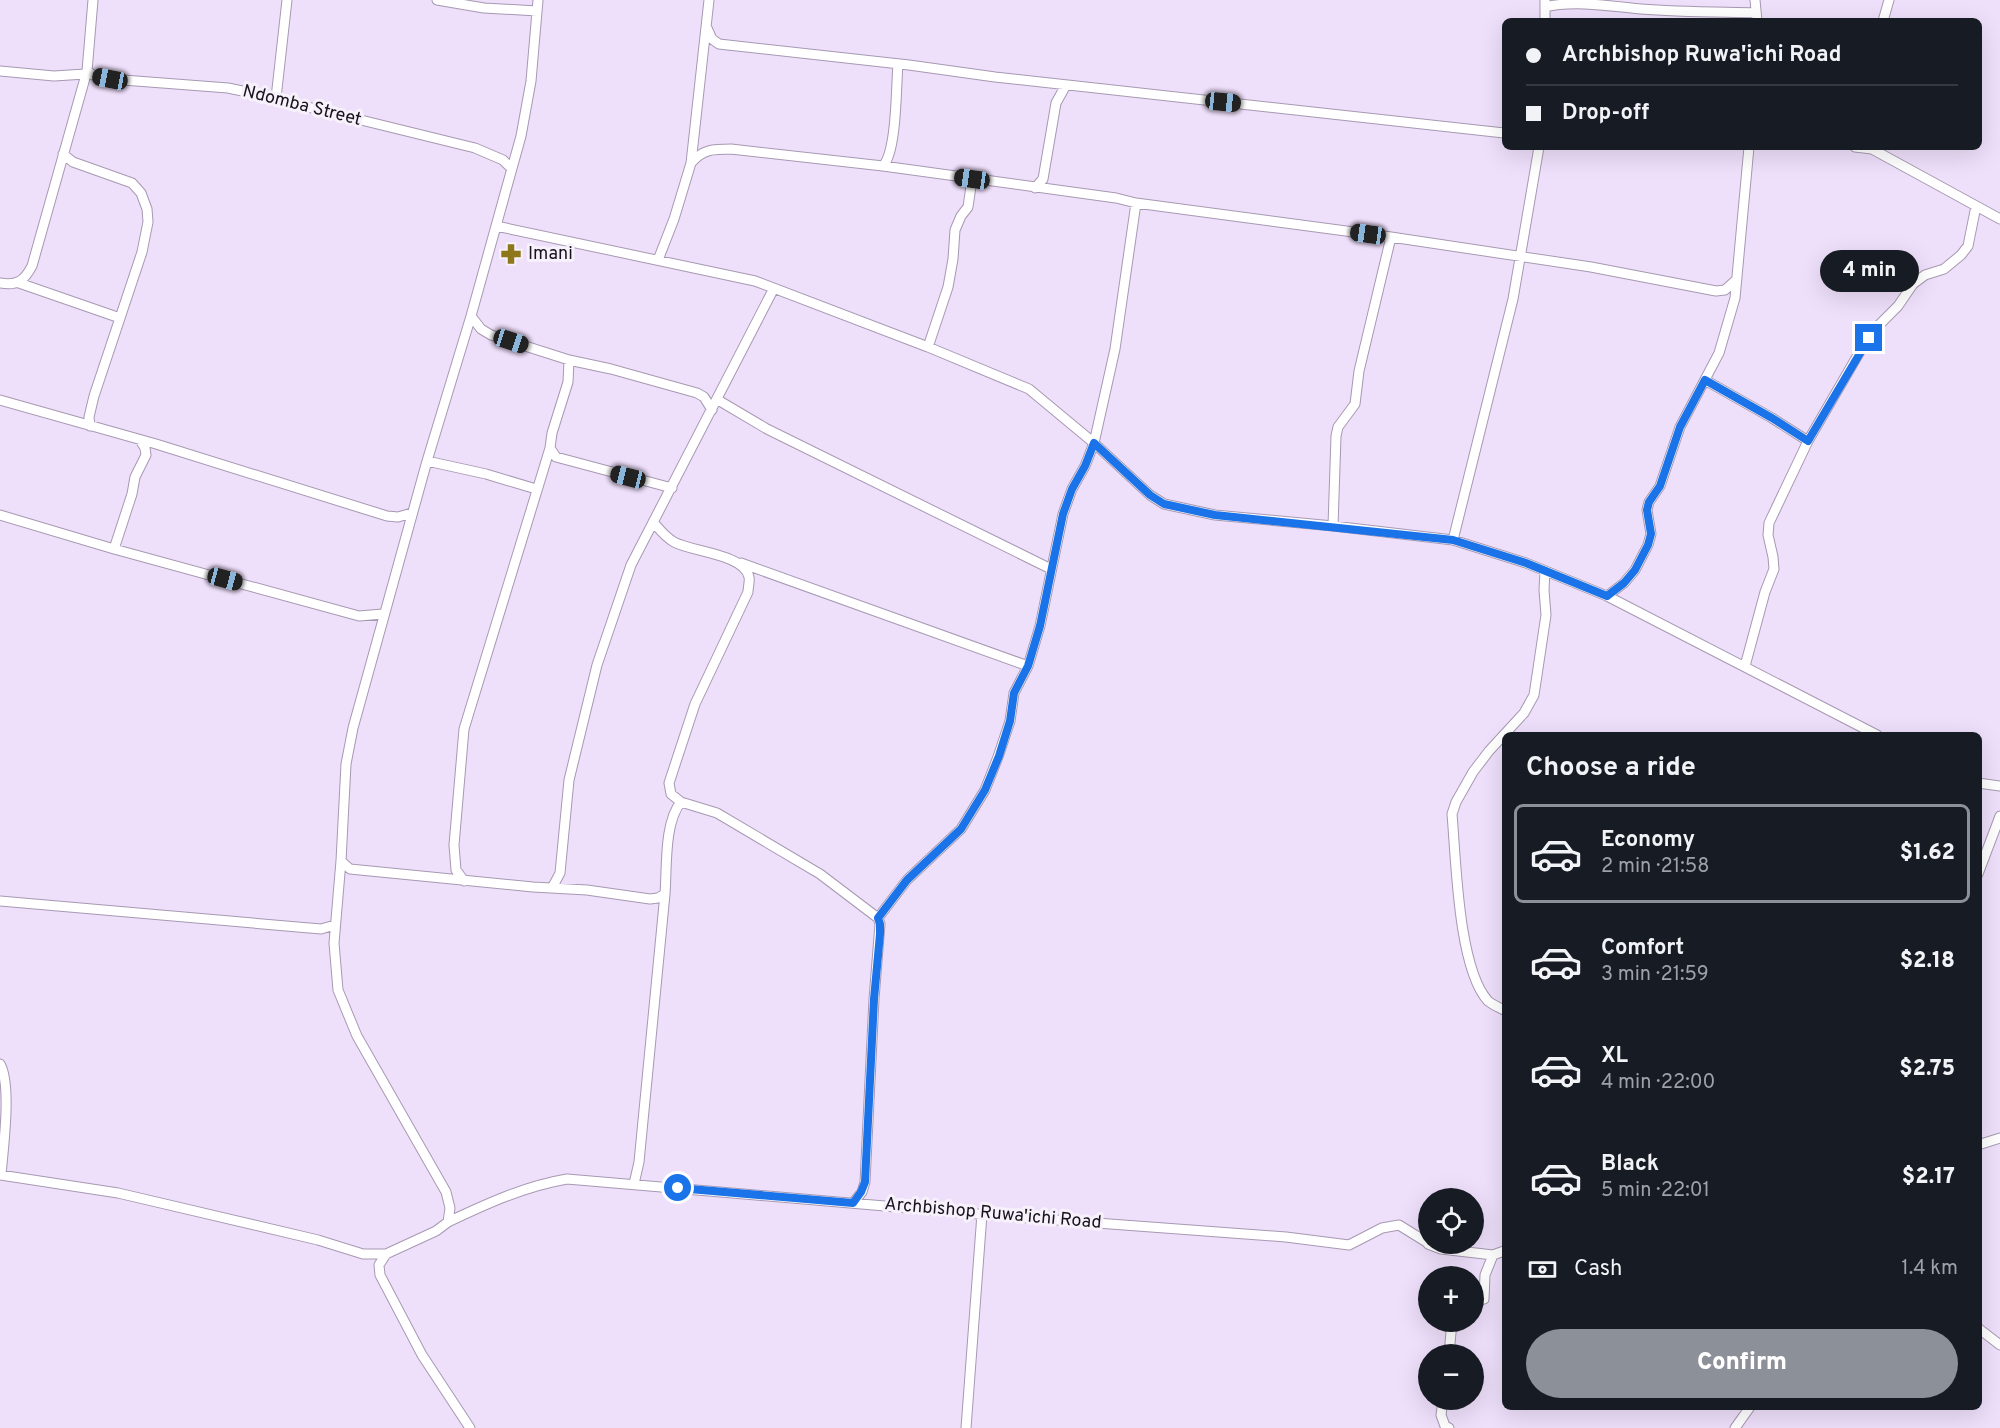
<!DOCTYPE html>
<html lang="en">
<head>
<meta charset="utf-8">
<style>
  :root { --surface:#171b24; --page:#242831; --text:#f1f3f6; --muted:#9ea1a6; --line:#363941; --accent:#8c9099 }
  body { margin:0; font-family:Overpass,sans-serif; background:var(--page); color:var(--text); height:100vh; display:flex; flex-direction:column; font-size:22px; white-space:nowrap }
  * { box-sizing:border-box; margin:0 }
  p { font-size:20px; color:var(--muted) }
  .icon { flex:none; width:33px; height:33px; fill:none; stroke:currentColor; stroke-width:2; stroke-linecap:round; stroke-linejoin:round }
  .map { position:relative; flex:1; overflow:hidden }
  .drawer { position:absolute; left:1502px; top:732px; width:480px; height:678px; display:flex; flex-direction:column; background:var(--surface); border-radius:9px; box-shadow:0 6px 24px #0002 }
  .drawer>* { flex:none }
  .top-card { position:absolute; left:1502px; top:18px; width:480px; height:132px; border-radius:9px; box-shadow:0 6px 24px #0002; display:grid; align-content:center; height:132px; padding:0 24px; background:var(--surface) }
  .buttons { position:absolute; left:1418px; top:1188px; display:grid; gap:12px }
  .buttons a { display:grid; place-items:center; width:66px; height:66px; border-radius:50%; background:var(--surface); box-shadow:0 6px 24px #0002; font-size:30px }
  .end { position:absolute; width:27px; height:27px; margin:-14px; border:8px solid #1a73e8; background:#fff; box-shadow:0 0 0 3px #fff }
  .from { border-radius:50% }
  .bubble { position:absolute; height:42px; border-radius:21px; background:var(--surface); box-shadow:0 6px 24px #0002; font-size:20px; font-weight:800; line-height:42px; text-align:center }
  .car { position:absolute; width:18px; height:36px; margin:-18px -9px; border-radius:8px; box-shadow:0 0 4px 2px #0007; background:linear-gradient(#222 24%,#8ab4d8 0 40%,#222 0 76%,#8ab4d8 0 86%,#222 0) }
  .top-card b { display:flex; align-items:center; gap:21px; height:57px; font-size:22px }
  .top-card b+b { border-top:2px solid var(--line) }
  .top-card i { width:15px; height:15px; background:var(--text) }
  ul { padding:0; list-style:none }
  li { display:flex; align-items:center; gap:18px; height:99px; margin:0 12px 9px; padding:0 12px; border:3px solid transparent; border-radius:9px }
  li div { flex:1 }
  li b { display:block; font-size:22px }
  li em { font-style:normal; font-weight:800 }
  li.current { border-color:var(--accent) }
  li>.icon { width:54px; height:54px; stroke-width:1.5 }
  h2 { padding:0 24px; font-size:27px; line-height:72px }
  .pay { display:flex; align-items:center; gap:15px; height:66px; padding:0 24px; font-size:22px }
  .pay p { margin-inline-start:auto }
  .button { display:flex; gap:12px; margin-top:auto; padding:12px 24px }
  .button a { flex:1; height:69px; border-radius:36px; background:var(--accent); color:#fff; font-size:24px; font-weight:800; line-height:69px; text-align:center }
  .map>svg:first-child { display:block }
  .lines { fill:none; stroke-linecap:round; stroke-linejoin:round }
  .street-casing { stroke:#a799b2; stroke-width:11 }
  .street { stroke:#fff; stroke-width:9 }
  .route { stroke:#1a73e8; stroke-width:8 }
  .labels { text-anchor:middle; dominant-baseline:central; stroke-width:6; stroke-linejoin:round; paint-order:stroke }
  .street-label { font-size:18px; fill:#17121b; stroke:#f7f1fb }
  .poi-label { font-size:18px; fill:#17121b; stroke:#f7f1fb; text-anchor:start }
</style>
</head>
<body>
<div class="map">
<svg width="2000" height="1428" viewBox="0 0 2000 1428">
  <rect width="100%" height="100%" fill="#eedffa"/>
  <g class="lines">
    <g class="street-casing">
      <path id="street" d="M437 0 484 8 537 11
        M1545 0V21
        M1755 0 1757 21
        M1545 7C1573 0 1611 6 1641 9 1679 12 1718 12 1756 13
        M1883 21 1889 0
        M707 28 712 39 719 44 909 65 995 77 1504 133
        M0 71 54 76 85 74
        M87 71 93 75 110 79 228 88 276 98 308 107 475 148 503 160 511 168
        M276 98 287 0
        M1855 147 1872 149 2000 219
        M63 154 73 162 132 183 141 193 147 209 148 222 142 252 94 396 89 417 90 426
        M691 163C703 149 714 149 731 149L883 166 1116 198 1136 203 1391 237 1591 267 1716 291 1725 290 1737 279
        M883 166C897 151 896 86 898 64
        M1035 188 1043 179 1056 103 1066 85
        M496 226 755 281 928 347 1029 389 1094 443 1150 495 1164 504 1215 515 1333 526 1453 540 1526 563 1607 596 1877 735
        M658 260 674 219 691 163 709 0
        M0 283C17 286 24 281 32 266L87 71 93 0
        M19 283 120 318
        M471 316 481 329 491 335 569 360 611 369 697 393 704 397 712 410
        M928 347 948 287 953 259 955 230 961 216 968 207 972 179
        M569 360 568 382 552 433 550 448 556 457 672 488
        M1705 380 1772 418 1808 441
        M0 400 156 444 387 516 398 517 412 513
        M718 400 767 429 1051 569
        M427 461 486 474 536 489
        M0 515 114 549 359 616 383 614
        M653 522C660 530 665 537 674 542 692 552 744 554 749 577 750 581 748 587 748 592L695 704 669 783 671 794 681 802 717 813 820 874 878 918 880 924 874 999 865 1182 862 1192 853 1203
        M1333 526 1336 436 1338 427 1355 404 1359 371 1391 237
        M1453 540 1513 299 1539 147
        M114 549 132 494 135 477 146 455 145 448 140 440
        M741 563 1028 666
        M1607 596 1624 583 1635 570 1648 545 1651 534 1647 510 1649 502 1660 486 1680 427 1719 353 1735 298 1749 147
        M1745 666 1765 592 1774 569 1773 557 1768 535 1769 523 1808 441 1862 348 1877 327 1898 306 1913 284 1925 275 1944 269 1961 255 1968 246 1976 206
        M1978 783 2000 786
        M341 861 350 869 533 887 587 890 650 899 658 898 665 894C667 868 664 822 681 802
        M1978 874 2000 816
        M464 881 456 870 454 845 464 729 550 448
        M552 888 560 873 569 780 597 665 631 565 773 290
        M0 901 321 929 335 925
        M878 918 907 880 961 829 985 790 998 757 1010 721 1014 693 1028 666 1040 626 1063 514 1072 489 1085 466 1094 443 1115 349 1136 203
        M1504 1010C1498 1007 1493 1005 1488 1001 1458 968 1456 859 1452 814L1456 802 1473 772 1489 751 1524 713 1534 695 1546 615 1544 590 1545 571
        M0 1064C12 1085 3 1150 1 1175
        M1978 1145 2000 1138
        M0 1175 118 1193 318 1240 363 1254H386
        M634 1184 639 1162 665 894
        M448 1222C486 1204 525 1186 567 1179L990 1215 1286 1237 1349 1245 1382 1228 1399 1225 1428 1243
        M1428 1244 1441 1249 1493 1255
        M1473 1302 1484 1299 1485 1275 1493 1255 1504 1251
        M1978 1328 2000 1345
        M1449 1354 1452 1322
        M1443 1400 1441 1415 1445 1426 1449 1428
        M470 1428 422 1355 380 1275 379 1265 386 1254 436 1231 448 1222 450 1208 446 1192 357 1036 338 990 334 943 341 861 346 764 353 728 427 461 471 316 521 136 531 81 538 0
        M966 1428 982 1214
        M1735 1428 1750 1407"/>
    </g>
    <use href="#street" class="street"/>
  </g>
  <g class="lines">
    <path class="route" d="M678 1188 853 1203 861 1192 865 1182 874 999 880 934V924L878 918 907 880 961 829 985 790 999 756 1010 721 1014 693 1028 666 1040 626 1063 514 1072 489 1085 466 1094 443 1150 495 1164 504 1215 515 1453 540 1526 563 1607 596 1624 583 1635 570 1648 545 1651 534 1647 510 1649 502 1660 486 1680 427 1705 380 1772 418 1808 441 1869 338"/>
  </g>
  <defs>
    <g id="pharmacy-bare" transform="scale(1.62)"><path d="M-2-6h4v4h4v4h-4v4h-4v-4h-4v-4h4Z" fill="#8e761a" stroke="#f7f1fb" stroke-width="2.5" paint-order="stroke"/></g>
  </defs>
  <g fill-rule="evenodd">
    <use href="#pharmacy-bare" x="511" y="254"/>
  </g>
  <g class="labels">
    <g class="street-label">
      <text transform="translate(302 106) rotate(14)">Ndomba Street</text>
      <text transform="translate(993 1214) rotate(5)">Archbishop Ruwa'ichi Road</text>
    </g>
    <g class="poi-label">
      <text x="528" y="254">Imani</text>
    </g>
  </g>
</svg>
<div class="buttons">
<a><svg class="icon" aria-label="locate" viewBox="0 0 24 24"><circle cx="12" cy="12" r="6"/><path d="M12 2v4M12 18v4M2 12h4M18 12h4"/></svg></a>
<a>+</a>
<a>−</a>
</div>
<i class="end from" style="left:678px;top:1188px"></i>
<i class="end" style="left:1869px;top:338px"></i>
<div class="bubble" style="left:1820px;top:250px;width:99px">4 min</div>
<i class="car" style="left:110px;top:79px;rotate:281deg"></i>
<i class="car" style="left:1223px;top:102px;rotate:96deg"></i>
<i class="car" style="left:972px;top:179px;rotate:278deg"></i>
<i class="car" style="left:1368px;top:234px;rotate:278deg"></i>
<i class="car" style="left:511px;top:341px;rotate:108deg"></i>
<i class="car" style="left:628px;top:477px;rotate:284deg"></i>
<i class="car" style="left:225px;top:579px;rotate:105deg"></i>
<div class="top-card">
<b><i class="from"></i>Archbishop Ruwa'ichi Road</b>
<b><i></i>Drop-off</b>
</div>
<section class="drawer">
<h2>Choose a ride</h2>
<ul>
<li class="current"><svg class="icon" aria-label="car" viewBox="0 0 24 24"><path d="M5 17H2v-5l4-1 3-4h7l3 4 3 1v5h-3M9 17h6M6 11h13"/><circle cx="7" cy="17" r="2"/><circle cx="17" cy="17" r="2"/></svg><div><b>Economy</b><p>2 min · 21:58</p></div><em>$1.62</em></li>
<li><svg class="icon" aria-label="car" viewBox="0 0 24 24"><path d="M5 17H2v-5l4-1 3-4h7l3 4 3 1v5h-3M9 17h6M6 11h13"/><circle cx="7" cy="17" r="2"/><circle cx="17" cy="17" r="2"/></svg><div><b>Comfort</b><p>3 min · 21:59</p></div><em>$2.18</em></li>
<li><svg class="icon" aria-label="car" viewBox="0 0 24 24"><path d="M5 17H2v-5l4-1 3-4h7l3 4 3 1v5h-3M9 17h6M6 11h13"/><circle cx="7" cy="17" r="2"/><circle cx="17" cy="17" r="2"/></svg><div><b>XL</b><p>4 min · 22:00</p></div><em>$2.75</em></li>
<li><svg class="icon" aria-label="car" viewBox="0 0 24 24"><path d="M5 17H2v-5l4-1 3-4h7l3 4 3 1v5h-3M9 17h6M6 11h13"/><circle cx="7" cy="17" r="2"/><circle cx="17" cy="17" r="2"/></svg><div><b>Black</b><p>5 min · 22:01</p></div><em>$2.17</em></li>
</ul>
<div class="pay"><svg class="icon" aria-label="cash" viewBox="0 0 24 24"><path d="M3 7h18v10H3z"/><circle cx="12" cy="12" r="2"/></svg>Cash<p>1.4 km</p></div>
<div class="button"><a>Confirm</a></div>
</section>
</div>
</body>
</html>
